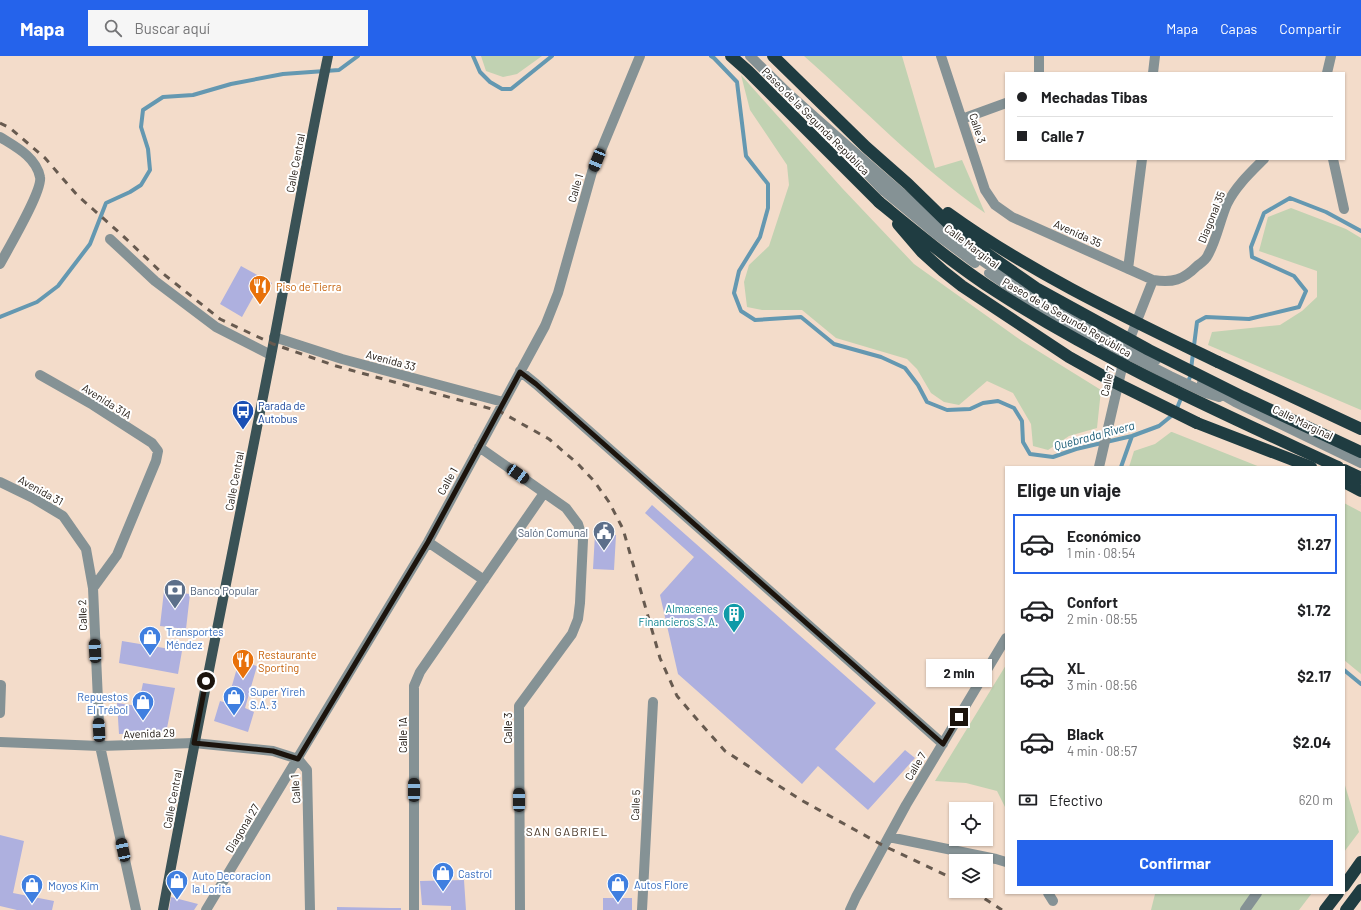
<!DOCTYPE html>
<html lang="es">
<head>
<meta charset="utf-8">
<style>
  :root { --surface:#fff; --page:#f6f6f6; --text:#202124; --muted:#757577; --line:#e0e0e0; --accent:#2563eb }
  body { margin:0; font-family:Barlow,sans-serif; background:var(--page); color:var(--text); height:100vh; display:flex; flex-direction:column; font-size:15px; white-space:nowrap }
  * { box-sizing:border-box; margin:0 }
  p { font-size:13px; color:var(--muted) }
  .icon { flex:none; width:22px; height:22px; fill:none; stroke:currentColor; stroke-width:2; stroke-linecap:round; stroke-linejoin:round }
  .map { position:relative; flex:1; overflow:hidden }
  .side { position:absolute; left:1005px; top:410px; width:340px; height:428px; display:flex; flex-direction:column; background:var(--surface); border-radius:0px; box-shadow:0 1px 3px #0004 }
  .side>* { flex:none }
  .hud { position:absolute; left:1005px; top:16px; width:340px; height:88px; border-radius:0px; box-shadow:0 1px 3px #0004; display:grid; align-content:center; height:88px; padding:0 12px; background:var(--surface) }
  .tools { position:absolute; left:949px; top:746px; display:grid; gap:8px }
  .tools a { display:grid; place-items:center; width:44px; height:44px; border-radius:0px; background:var(--surface); box-shadow:0 1px 3px #0004; font-size:20px }
  .end { position:absolute; width:18px; height:18px; margin:-9px; border:5px solid #1c140d; background:#fff; box-shadow:0 0 0 2px #fff }
  .from { border-radius:50% }
  .bubble { position:absolute; height:28px; border-radius:0px; background:var(--surface); box-shadow:0 1px 3px #0004; font-size:13px; font-weight:700; line-height:28px; text-align:center }
  .car { position:absolute; width:12px; height:24px; margin:-12px -6px; border-radius:5px; box-shadow:0 0 3px 1px #0007; background:linear-gradient(#222 24%,#8ab4d8 0 40%,#222 0 76%,#8ab4d8 0 86%,#222 0) }
  .hud b { display:flex; align-items:center; gap:14px; height:38px; font-size:15px }
  .hud b+b { border-top:1px solid var(--line) }
  .hud i { width:10px; height:10px; background:var(--text) }
  ul { padding:0; list-style:none }
  li { display:flex; align-items:center; gap:12px; height:60px; margin:0 8px 6px; padding:0 4px; border:2px solid transparent; border-radius:0px }
  li div { flex:1 }
  li b { display:block; font-size:15px }
  li em { font-style:normal; font-weight:700 }
  li.selected { border-color:var(--accent) }
  li>.icon { width:36px; height:36px; stroke-width:1.5 }
  h2 { padding:0 12px; font-size:18px; line-height:48px }
  .pay { display:flex; align-items:center; gap:10px; height:44px; padding:0 12px; font-size:15px }
  .pay p { margin-inline-start:auto }
  .primary-button { display:flex; gap:8px; margin-top:auto; padding:8px 12px }
  .primary-button a { flex:1; height:46px; border-radius:0px; background:var(--accent); color:#fff; font-size:16px; font-weight:700; line-height:46px; text-align:center }
  header { display:flex; align-items:center; gap:24px; box-sizing:border-box; height:56px; padding:0 20px; background:var(--accent); color:#fff }
  header strong { font-size:19px }
  nav { display:flex; gap:22px; margin-inline-start:auto; font-size:14px }
  .search { width:280px; height:36px; background:var(--page); display:flex; align-items:center; gap:10px; box-sizing:border-box; padding:0 14px; border-radius:0px; color:var(--muted); font-size:15px }
  .map>svg:first-child { display:block }
  .green { fill:#c1d2b2 }
  .lines { fill:none; stroke-linecap:round; stroke-linejoin:round }
  .stream { stroke:#6498b1; stroke-width:4 }
  .building { fill:#aeb0df }
  .minor { stroke:#859295; stroke-width:10 }
  .major { stroke:#3a5256; stroke-width:10 }
  .highway { stroke:#1f3c41; stroke-width:12 }
  .rail { stroke:#675a4f; stroke-width:3; stroke-dasharray:7 7; stroke-linecap:butt }
  .highway-bridge { stroke:#1f3c41; stroke-width:12 }
  .route { stroke:#1c140d; stroke-width:5 }
  .labels { text-anchor:middle; dominant-baseline:central; stroke-width:4; stroke-linejoin:round; paint-order:stroke }
  .street-label { font-size:11px; fill:#1c140d; stroke:#fff }
  .food-label { font-size:11px; fill:#c56008; stroke:#fff; text-anchor:start }
  .transit-label { font-size:11px; fill:#164399; stroke:#fff; text-anchor:start }
  .service-label { font-size:11px; fill:#4e5e75; stroke:#fff; text-anchor:end }
  .culture-label { font-size:11px; fill:#0d838f; stroke:#fff; text-anchor:end }
  .shop-label { font-size:11px; fill:#366cbe; stroke:#fff; text-anchor:start }
  .water-label { font-size:12px; font-style:italic; fill:#195b76; stroke:#fff }
  .neighbourhood-label { font-size:12px; letter-spacing:1px; fill:#4b3929; stroke:#fff }
</style>
</head>
<body>
<header>
<strong>Mapa</strong>
<div class="search"><svg class="icon" aria-label="search" viewBox="0 0 24 24"><circle cx="10" cy="10" r="6"/><path d="M15 15l6 6"/></svg>Buscar aquí</div>
<nav><a>Mapa</a><a>Capas</a><a>Compartir</a></nav>
</header>
<div class="map">
<svg width="1361" height="854" viewBox="0 0 1361 854">
  <rect width="100%" height="100%" fill="#f3dcca"/>
  <path class="green" d="M481 0H542L517 18 503 21 486 15Z
    M804 0H902L935 112 962 104 985 157C919 111 864 53 804 0Z
    M741 19 842 132 914 208 1022 285 1101 334 1097 372 1069 380 1048 394 1033 390 1031 368 1013 337 987 325 959 349 944 346 931 337 917 313 907 303 836 282 802 254H762L747 251 744 226 749 209 769 190 789 129 787 109 750 54Z
    M1291 152 1346 173 1361 182V354L1208 289 1212 276 1280 269 1302 255 1317 241V215L1259 195 1268 161Z
    M1171 376H1172L1260 411H1129L1134 395 1155 388Z
    M1344 447 1361 456V618L1344 604Z
    M1006 609V753L997 735 966 727 935 725Z
    M1344 726 1359 776 1344 796Z
    M1153 837H1312L1299 854H1151L1155 838Z"/>
  <g class="lines">
    <path class="stream" d="M473 0 480 16 490 26 502 33H511L552 0
      M711 0 714 2 737 26 746 100 768 128V152L760 181 739 215 734 237 741 255 755 264 801 261 834 288 881 301 905 312 918 329 927 346 947 354 970 353 983 347 998 345 1014 352 1022 365 1023 386 1030 398 1053 401 1076 393 1132 380 1159 370 1175 357 1182 340
      M0 261 37 246 58 230 90 188 106 147 130 136 141 129 150 114 148 93 141 71 143 54 163 41 193 39 231 28 283 18 339 14 358 0
      M1187 328 1190 321 1197 266 1206 261 1249 263 1299 251 1306 235 1294 220 1252 201 1251 191 1264 157 1290 142 1326 156 1361 175
      M1121 411 1132 380
      M1344 614 1361 628"/>
  </g>
  <path class="building" d="M241 210 272 227 265 238 257 234 242 261 220 248Z
    M652 449 876 647 835 693 874 727 905 694 915 702 868 754 818 710 802 728 678 618 660 539 694 501 645 457Z
    M595 478 616 479 614 514 593 513Z
    M164 535 190 538 186 573 160 570Z
    M122 585 182 595 178 618 119 607Z
    M239 605 257 610 245 652 254 656 248 676 214 665 220 645 227 647Z
    M143 627 175 632 166 677 119 678 117 647 138 650Z
    M0 779 24 785 13 837 54 845 52 854H17L0 850Z
    M464 824 466 854H451V850L422 849 420 825Z
    M171 841 198 848 194 854H169Z
    M603 842H632V854H603Z
    M337 851 390 852H401V854H337Z"/>
  <g class="lines">
    <path class="minor" d="M750 0 796 45
      M941 0 985 134 995 149 1012 161 1153 224C1173 227 1183 224 1197 210 1201 207 1206 204 1208 199 1217 183 1220 164 1227 148 1236 130 1250 117 1264 103
      M1039 17V0
      M1153 17 1155 0
      M1327 17 1331 0
      M791 40C834 78 876 116 919 152 940 171 962 190 984 206 1038 245 1097 275 1156 304
      M962 63 1006 47
      M0 81C16 91 36 101 40 121 43 134 8 193 0 208
      M1333 103 1344 153
      M857 107 884 135 936 178 975 207
      M110 183 155 225 216 271 271 299
      M1128 213 1142 103
      M989 217 1021 239 1074 271 1170 320 1206 337 1219 341
      M274 281 342 303 503 346
      M520 315 536 328 943 688
      M40 319 93 349 152 387 158 395 156 405 117 499 93 532
      M1202 327 1235 346 1361 407
      M479 391 566 452 578 468 583 484 580 547 578 563 572 578 519 650 520 854
      M1099 411 1127 290 1153 224
      M0 426 33 442 63 460 86 493 93 532 100 690 136 854
      M428 486 484 524
      M0 657 1 629
      M0 686 100 690 194 687 273 695 298 703
      M298 703 307 714 310 854
      M889 781 996 803 1006 806
      M1048 837 1053 845
      M206 854 428 486 545 270 558 237 592 116 640 0
      M414 854V630L420 616 544 437
      M642 854 653 646
      M850 854 856 841 906 749 1006 582
      M1245 854 1257 837"/>
    <path class="major" d="M163 854C197 669 235 485 271 300 290 200 307 100 328 0"/>
    <path class="highway" d="M731 0 748 15 879 146
      M1218 306 1361 373
      M1197 367 1311 411
      M1344 414 1361 422
      M1344 426 1361 435
      M1344 830 1361 806
      M1325 854 1338 837
      M1346 854 1361 834"/>
    <path class="rail" d="M0 67 10 72 45 102 77 139 122 179 161 216 220 263 273 288 336 310 499 355 549 383 578 408 594 425 609 446 623 473 660 602 677 640 701 668 725 695 801 744 884 790 956 824
      M973 835 1002 854"/>
    <path class="highway-bridge" d="M773 0 866 91 908 128 948 167 983 195 1036 232 1149 294 1243 341 1361 396
      M879 146C917 177 955 209 997 236 1104 305 1222 357 1338 411
      M948 157C1031 217 1127 262 1218 306
      M898 168 922 196 943 215 962 230 1069 301 1112 325 1197 367"/>
  </g>
  <g class="lines">
    <path class="route" d="M206 625 194 687 273 695 298 703 428 486 520 316 536 328 943 688 959 661"/>
  </g>
  <defs>
    <g id="restaurant-pin" transform="scale(1.15)"><path d="M0 17L-7.5 6A9.5 9.5 0 1 1 7.5 6Z" fill="#e8710a" stroke="#fff"/><path d="M-5-6h1v4h1v-4h1v4h1v-4h1v5L-1.5 .5V6h-2V.5L-5-1ZM5-6V6H3V1.5H1.5Q1.5-4 5-6Z" fill="#fff"/></g>
    <g id="bus-pin" transform="scale(1.15)"><path d="M0 17L-7.5 6A9.5 9.5 0 1 1 7.5 6Z" fill="#1a4fb4" stroke="#fff"/><path d="M-5-6H5V4H4V6H2V4H-2V6H-4V4H-5ZM-3.5-4V0h7V-4ZM-3.5 1.2v1.5H-2V1.2ZM2 1.2v1.5H3.5V1.2Z" fill="#fff"/></g>
    <g id="civic-pin" transform="scale(1.15)"><path d="M0 17L-7.5 6A9.5 9.5 0 1 1 7.5 6Z" fill="#5c6f8a" stroke="#fff"/><path d="M-.6-6.5H3V-4.5H.6V-3L4-1V1h2V6H-6V1h2V-1L-.6-3ZM-1.2 2.5V6h2.4V2.5Z" fill="#fff"/></g>
    <g id="bank-pin" transform="scale(1.15)"><path d="M0 17L-7.5 6A9.5 9.5 0 1 1 7.5 6Z" fill="#5c6f8a" stroke="#fff"/><path d="M-6-4H6V4H-6ZM0-2.3a2.3 2.3 0 1 0 0 4.6a2.3 2.3 0 1 0 0-4.6Z" fill="#fff"/></g>
    <g id="building-pin" transform="scale(1.15)"><path d="M0 17L-7.5 6A9.5 9.5 0 1 1 7.5 6Z" fill="#0f9aa8" stroke="#fff"/><path d="M-4-6H4V6H1V3H-1V6H-4ZM-2.5-4.3h1.7v1.8h-1.7ZM.8-4.3h1.7v1.8H.8ZM-2.5-1h1.7V.8h-1.7ZM.8-1h1.7V.8H.8Z" fill="#fff"/></g>
    <g id="shop-pin" transform="scale(1.15)"><path d="M0 17L-7.5 6A9.5 9.5 0 1 1 7.5 6Z" fill="#3f7fe0" stroke="#fff"/><path d="M-5-2.5h2.3a2.7 3.5 0 0 1 5.4 0H5L5.5 6h-11ZM-1.5-2.5h3a1.5 2.3 0 0 0-3 0Z" fill="#fff"/></g>
  </defs>
  <g fill-rule="evenodd">
    <use href="#restaurant-pin" x="260" y="230"/>
    <use href="#bus-pin" x="243" y="355"/>
    <use href="#civic-pin" x="604" y="476"/>
    <use href="#bank-pin" x="175" y="534"/>
    <use href="#building-pin" x="734" y="558"/>
    <use href="#shop-pin" x="150" y="581"/>
    <use href="#restaurant-pin" x="243" y="604"/>
    <use href="#shop-pin" x="234" y="641"/>
    <use href="#shop-pin" x="143" y="646"/>
    <use href="#shop-pin" x="443" y="817"/>
    <use href="#shop-pin" x="177" y="825"/>
    <use href="#shop-pin" x="618" y="828"/>
    <use href="#shop-pin" x="32" y="829"/>
  </g>
  <g class="labels">
    <g class="street-label">
      <text transform="translate(816 65) rotate(45)">Paseo de la Segunda República</text>
      <text transform="translate(978 72) rotate(72)">Calle 3</text>
      <text transform="translate(295 107) rotate(-79)">Calle Central</text>
      <text transform="translate(575 132) rotate(-74)">Calle 1</text>
      <text transform="translate(1211 161) rotate(-68)">Diagonal 35</text>
      <text transform="translate(1078 177) rotate(24)">Avenida 35</text>
      <text transform="translate(972 190) rotate(37)">Calle Marginal</text>
      <text transform="translate(1067 261) rotate(30)">Paseo de la Segunda República</text>
      <text transform="translate(391 304) rotate(15)">Avenida 33</text>
      <text transform="translate(1107 325) rotate(-77)">Calle 7</text>
      <text transform="translate(107 345) rotate(32)">Avenida 31A</text>
      <text transform="translate(1303 366) rotate(26)">Calle Marginal</text>
      <text transform="translate(234 425) rotate(-79)">Calle Central</text>
      <text transform="translate(447 425) rotate(-61)">Calle 1</text>
      <text transform="translate(41 434) rotate(29)">Avenida 31</text>
      <text transform="translate(82 559) rotate(-92)">Calle 2</text>
      <text transform="translate(507 672) rotate(-90)">Calle 3</text>
      <text transform="translate(149 677) rotate(-2)">Avenida 29</text>
      <text transform="translate(402 679) rotate(-90)">Calle 1A</text>
      <text transform="translate(915 710) rotate(-59)">Calle 7</text>
      <text transform="translate(295 733) rotate(-94)">Calle 1</text>
      <text transform="translate(172 743) rotate(-79)">Calle Central</text>
      <text transform="translate(635 749) rotate(-87)">Calle 5</text>
      <text transform="translate(242 772) rotate(-59)">Diagonal 27</text>
    </g>
    <g class="food-label">
      <text x="276" y="230">Piso de Tierra</text>
      <text x="258" y="598">Restaurante<tspan x="258" dy="13">Sporting</tspan></text>
    </g>
    <g class="transit-label">
      <text x="258" y="349">Parada de<tspan x="258" dy="13">Autobus</tspan></text>
    </g>
    <g class="service-label">
      <text x="588" y="476">Salón Comunal</text>
      <text x="190" y="534" text-anchor="start">Banco Popular</text>
    </g>
    <g class="culture-label">
      <text x="718" y="552">Almacenes<tspan x="718" dy="13">Financieros S. A.</tspan></text>
    </g>
    <g class="shop-label">
      <text x="166" y="575">Transportes<tspan x="166" dy="13">Méndez</tspan></text>
      <text x="250" y="635">Super Yireh<tspan x="250" dy="13">S.A. 3</tspan></text>
      <text x="128" y="640" text-anchor="end">Repuestos<tspan x="128" dy="13">El Trébol</tspan></text>
      <text x="458" y="817">Castrol</text>
      <text x="192" y="819">Auto Decoracion<tspan x="192" dy="13">la Lorita</tspan></text>
      <text x="634" y="828">Autos Flore</text>
      <text x="48" y="829">Moyos Kim</text>
    </g>
    <g class="water-label">
      <text transform="translate(1094 379) rotate(-15)">Quebrada Rivera</text>
    </g>
    <g class="neighbourhood-label">
      <text x="567" y="775">SAN GABRIEL</text>
    </g>
  </g>
</svg>
<div class="tools">
<a><svg class="icon" aria-label="locate" viewBox="0 0 24 24"><circle cx="12" cy="12" r="6"/><path d="M12 2v4M12 18v4M2 12h4M18 12h4"/></svg></a>
<a><svg class="icon" aria-label="layers" viewBox="0 0 24 24"><path d="M12 4l9 5-9 5-9-5zM3 14l9 5 9-5"/></svg></a>
</div>
<i class="end from" style="left:206px;top:625px"></i>
<i class="end" style="left:959px;top:661px"></i>
<div class="bubble" style="left:926px;top:603px;width:66px">2 min</div>
<i class="car" style="left:597px;top:104px;rotate:202deg"></i>
<i class="car" style="left:518px;top:418px;rotate:125deg"></i>
<i class="car" style="left:95px;top:595px;rotate:357deg"></i>
<i class="car" style="left:99px;top:674px;rotate:357deg"></i>
<i class="car" style="left:414px;top:734px;rotate:0deg"></i>
<i class="car" style="left:519px;top:744px;rotate:0deg"></i>
<i class="car" style="left:123px;top:794px;rotate:348deg"></i>
<div class="hud">
<b><i class="from"></i>Mechadas Tibas</b>
<b><i></i>Calle 7</b>
</div>
<section class="side">
<h2>Elige un viaje</h2>
<ul>
<li class="selected"><svg class="icon" aria-label="car" viewBox="0 0 24 24"><path d="M5 17H2v-5l4-1 3-4h7l3 4 3 1v5h-3M9 17h6M6 11h13"/><circle cx="7" cy="17" r="2"/><circle cx="17" cy="17" r="2"/></svg><div><b>Económico</b><p>1 min · 08:54</p></div><em>$1.27</em></li>
<li><svg class="icon" aria-label="car" viewBox="0 0 24 24"><path d="M5 17H2v-5l4-1 3-4h7l3 4 3 1v5h-3M9 17h6M6 11h13"/><circle cx="7" cy="17" r="2"/><circle cx="17" cy="17" r="2"/></svg><div><b>Confort</b><p>2 min · 08:55</p></div><em>$1.72</em></li>
<li><svg class="icon" aria-label="car" viewBox="0 0 24 24"><path d="M5 17H2v-5l4-1 3-4h7l3 4 3 1v5h-3M9 17h6M6 11h13"/><circle cx="7" cy="17" r="2"/><circle cx="17" cy="17" r="2"/></svg><div><b>XL</b><p>3 min · 08:56</p></div><em>$2.17</em></li>
<li><svg class="icon" aria-label="car" viewBox="0 0 24 24"><path d="M5 17H2v-5l4-1 3-4h7l3 4 3 1v5h-3M9 17h6M6 11h13"/><circle cx="7" cy="17" r="2"/><circle cx="17" cy="17" r="2"/></svg><div><b>Black</b><p>4 min · 08:57</p></div><em>$2.04</em></li>
</ul>
<div class="pay"><svg class="icon" aria-label="cash" viewBox="0 0 24 24"><path d="M3 7h18v10H3z"/><circle cx="12" cy="12" r="2"/></svg>Efectivo<p>620 m</p></div>
<div class="primary-button"><a>Confirmar</a></div>
</section>
</div>
</body>
</html>
